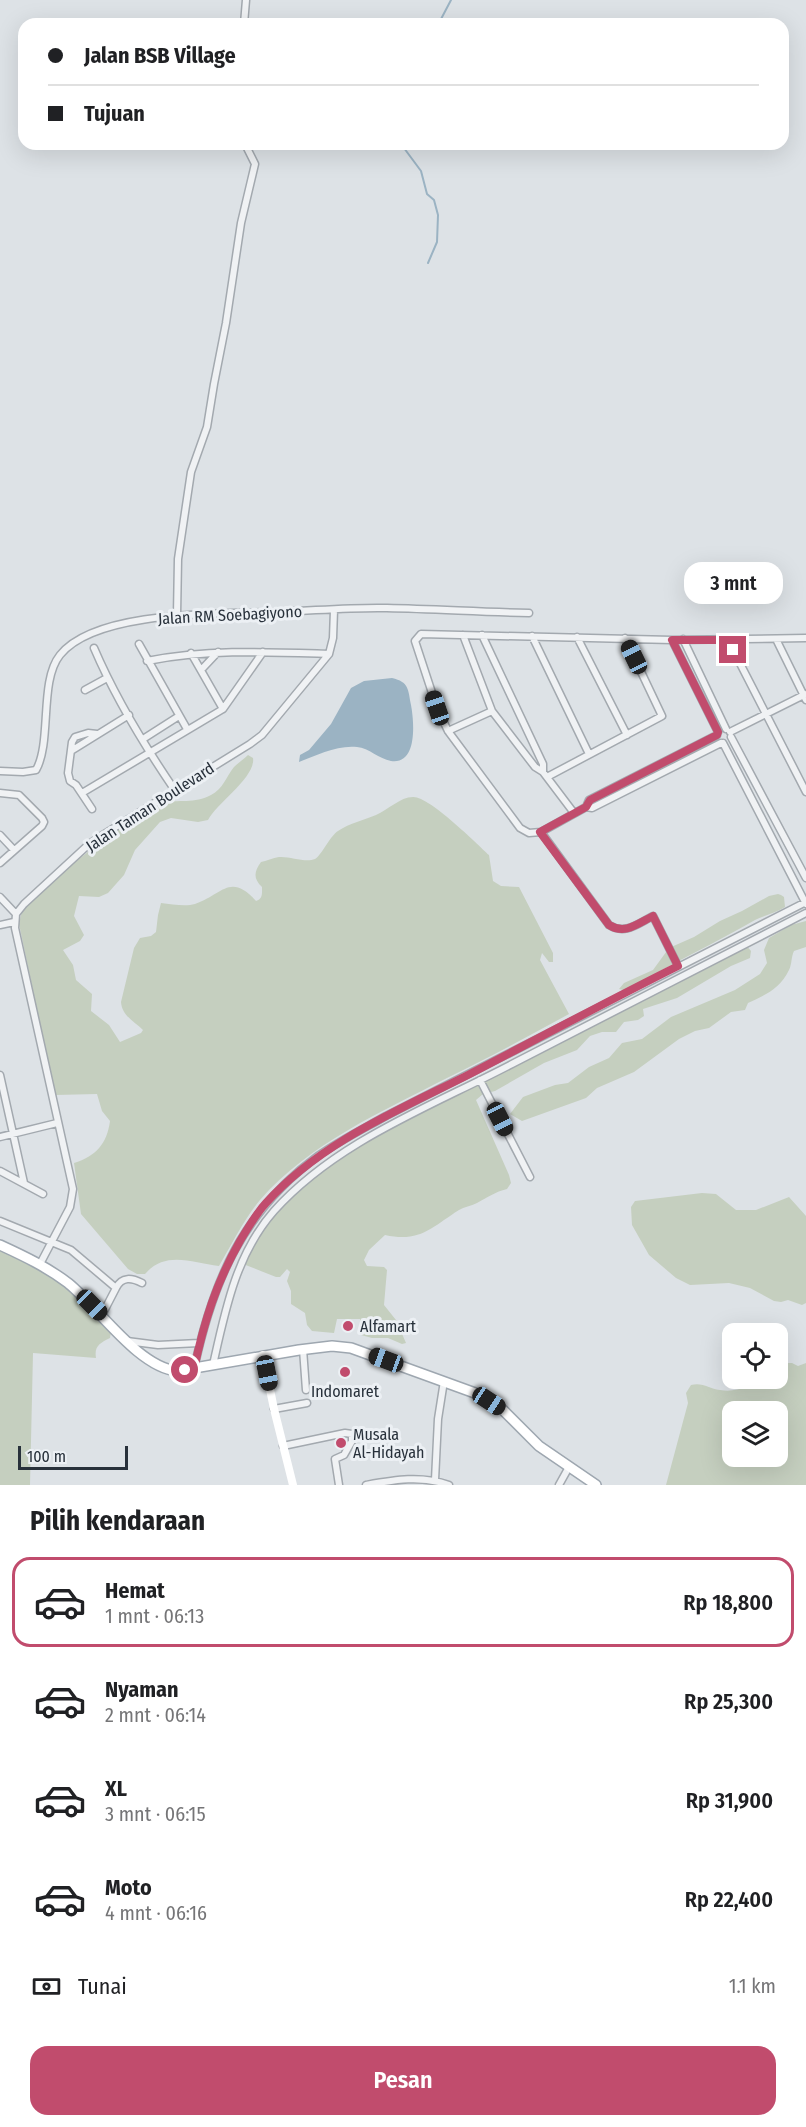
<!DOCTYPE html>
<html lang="id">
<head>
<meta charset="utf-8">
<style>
  :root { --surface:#fff; --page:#f2f2f2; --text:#202124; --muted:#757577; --line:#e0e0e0; --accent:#c14c6d }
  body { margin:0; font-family:"Fira Sans Condensed",sans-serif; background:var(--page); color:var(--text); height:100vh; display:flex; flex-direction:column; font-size:22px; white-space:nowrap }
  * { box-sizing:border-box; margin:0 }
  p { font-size:20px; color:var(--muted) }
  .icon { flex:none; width:33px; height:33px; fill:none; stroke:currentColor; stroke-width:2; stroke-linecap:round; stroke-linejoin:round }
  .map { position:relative; height:1485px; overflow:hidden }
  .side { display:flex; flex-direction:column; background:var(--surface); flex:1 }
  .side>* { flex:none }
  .hud { position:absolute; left:18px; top:18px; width:771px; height:132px; border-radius:18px; box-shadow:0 6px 24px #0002; display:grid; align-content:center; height:132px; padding:0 30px; background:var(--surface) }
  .tools { position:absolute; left:722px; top:1323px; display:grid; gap:12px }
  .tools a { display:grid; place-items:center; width:66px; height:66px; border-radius:12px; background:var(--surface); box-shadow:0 6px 24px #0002; font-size:30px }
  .scale { position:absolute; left:18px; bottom:15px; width:110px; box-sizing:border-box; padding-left:6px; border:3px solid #28313b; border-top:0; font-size:16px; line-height:21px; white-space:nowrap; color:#28313b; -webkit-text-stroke:4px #ecf0f4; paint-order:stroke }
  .end { position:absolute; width:27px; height:27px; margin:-14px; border:8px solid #c14c6d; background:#fff; box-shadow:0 0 0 3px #fff }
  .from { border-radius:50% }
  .bubble { position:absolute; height:42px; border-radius:18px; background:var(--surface); box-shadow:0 6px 24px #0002; font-size:20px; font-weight:600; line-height:42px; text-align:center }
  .car { position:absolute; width:18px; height:36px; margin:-18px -9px; border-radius:8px; box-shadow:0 0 4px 2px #0007; background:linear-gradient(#222 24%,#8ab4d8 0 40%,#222 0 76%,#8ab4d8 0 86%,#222 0) }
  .hud b { display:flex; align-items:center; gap:21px; height:57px; font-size:22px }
  .hud b+b { border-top:2px solid var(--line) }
  .hud i { width:15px; height:15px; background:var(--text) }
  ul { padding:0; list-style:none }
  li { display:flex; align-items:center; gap:18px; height:90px; margin:0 12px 9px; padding:0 18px; border:3px solid transparent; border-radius:18px }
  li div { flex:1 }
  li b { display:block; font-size:22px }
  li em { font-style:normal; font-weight:600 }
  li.on { border-color:var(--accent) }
  li>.icon { width:54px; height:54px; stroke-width:1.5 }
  h2 { padding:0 30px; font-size:27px; line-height:72px }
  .pay { display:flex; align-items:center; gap:15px; height:66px; padding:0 30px; font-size:22px }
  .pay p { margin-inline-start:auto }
  .button { display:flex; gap:12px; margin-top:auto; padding:12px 30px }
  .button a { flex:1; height:69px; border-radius:18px; background:var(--accent); color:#fff; font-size:24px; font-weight:600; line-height:69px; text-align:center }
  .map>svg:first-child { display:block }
  .green { fill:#c5cfbf; fill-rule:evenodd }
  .water { fill:#9bb3c3 }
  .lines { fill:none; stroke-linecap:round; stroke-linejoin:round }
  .stream { stroke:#9bb3c3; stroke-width:2 }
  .street-casing { stroke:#a3a9af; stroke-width:9 }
  .primary-casing { stroke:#9ea7b0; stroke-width:12 }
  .street { stroke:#f0f2f4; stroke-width:6 }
  .secondary { stroke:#fff; stroke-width:8 }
  .primary { stroke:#fff; stroke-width:9 }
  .route { stroke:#c14c6d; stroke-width:8 }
  .poi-dot { fill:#c14c6d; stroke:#ecf0f4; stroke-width:2 }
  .labels { text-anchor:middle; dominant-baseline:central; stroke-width:6; stroke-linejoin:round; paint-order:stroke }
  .street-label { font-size:16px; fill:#28313b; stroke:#ecf0f4 }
  .poi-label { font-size:16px; fill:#28313b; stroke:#ecf0f4; text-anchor:start }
</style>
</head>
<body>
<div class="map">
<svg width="806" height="1485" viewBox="0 0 806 1485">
  <rect width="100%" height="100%" fill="#dde2e6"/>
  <path class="green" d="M248 755 253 758C256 777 217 803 208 820L198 822 171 818 160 822 135 850 124 875 108 893 99 897 79 896 74 916 84 935 80 941 63 950 73 965 76 980 92 994 91 1011 109 1025 120 1042 141 1033 143 1030C134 1021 122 1016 121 1002L134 948 140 938 151 936 156 932 158 915 161 903C172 904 185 907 195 904 222 895 230 872 256 901 263 899 262 893 262 887 253 878 254 872 261 862 266 861 273 858 279 857 290 856 305 863 315 859 321 856 330 836 338 831 350 823 364 820 376 815 388 810 400 797 413 797 429 796 477 844 489 855L493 881 501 886 519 887 553 953V962H549L542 953 540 960 569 1014C529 1036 488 1058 447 1078 381 1112 310 1143 260 1200 244 1219 232 1244 219 1266 192 1263 166 1250 145 1274H137L128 1269 81 1214 74 1163C96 1156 107 1144 110 1121L102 1111 97 1094 55 1095 19 924C20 921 20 918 21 915 31 893 138 810 161 803 178 799 195 804 211 795 223 789 226 777 234 767 238 763 244 759 248 755Z
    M778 894 781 895 784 897 785 907C776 913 765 915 755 920 715 943 673 963 633 986L623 990 619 989 624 983 653 970 669 948 694 937 720 921 742 911 769 896Z
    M806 921V947L794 951C791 957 792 964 789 970 780 989 765 995 748 1003L745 1010 731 1012 709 1028 695 1031 679 1039 634 1072 597 1088 586 1098 522 1121 510 1114 523 1097 555 1085 568 1083 589 1067 609 1058 622 1043 642 1039 671 1017 735 990 760 974 767 963 764 950 769 938 791 925Z
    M746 945 751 951 750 958 731 966 677 998 643 1009 644 1016 638 1020 624 1022 616 1032H602L590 1036 577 1050 544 1063 495 1091 483 1094 476 1100 509 1175 511 1183 507 1189C495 1192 488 1197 477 1203 471 1206 464 1207 459 1210 432 1227 420 1243 385 1235L369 1250 364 1260 367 1266 384 1267 387 1270 384 1305 396 1320 406 1343 402 1344 388 1338H372L361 1335 360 1319H337L334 1333 312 1331 307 1325 305 1313 291 1304V1291L287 1281 290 1272 287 1269 280 1277H276L243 1264C259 1228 286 1197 316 1173 329 1162 345 1154 360 1145Z
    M702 1193 716 1194 736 1210H756L789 1197 806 1216V1303L802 1305 788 1300 781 1302 774 1301 750 1288 729 1283 690 1285 676 1278 649 1255 632 1225 631 1207 635 1201Z
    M0 1249 45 1272 86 1303 111 1332 110 1338C100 1343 94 1346 96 1358L33 1353 30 1485H0Z
    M786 1363H792L798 1366 806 1363V1485H666L688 1403 686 1393 691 1385C703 1382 709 1389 720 1390 743 1394 756 1378 777 1378V1370ZM732 1412H777V1456H732Z"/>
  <path class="water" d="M392 678C409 682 408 689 411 705 414 721 418 765 391 761 379 759 369 748 357 747 337 745 317 755 299 762L300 755 309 750 331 724 351 688 364 681Z"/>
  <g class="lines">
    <path class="stream" d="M419 24V22L434 23 440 21 451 0
      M401 144 421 171 427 194 434 200 438 215 437 242 428 263"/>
    <g class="street-casing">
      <path id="street" d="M244 24 246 0
        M177 615 178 559 191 472 207 427 214 384 226 323 241 223 255 164 245 144
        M463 635 492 711 535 767 543 772 574 813
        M482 635 543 764V772
        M532 636 589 754
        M577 637 627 735
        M683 639 726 729
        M776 639 806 700
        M672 640 718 732
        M728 640 806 792
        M139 644 187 729
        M94 648C115 697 144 745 174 789
        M191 653 223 709
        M147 661C208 649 268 652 329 654
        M201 670 218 652
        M85 690 107 678
        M448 731 492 711
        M730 732 806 694
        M717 735 589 800 586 807 541 832 529 833 520 828 448 731 437 708 415 641 421 634 672 640 806 638
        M731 737 806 878
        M143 739 179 716
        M723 743 806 904
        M71 751 129 715
        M0 771 23 772 36 770C52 742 39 681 60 655 96 610 220 614 274 612 311 611 350 607 387 608 435 609 481 612 529 613
        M547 777 662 716 625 638
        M0 793 19 795 42 818 44 822 42 826 0 863
        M82 793 223 709 263 652
        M586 807 592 808 721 743
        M92 809 76 785 70 781 68 773 72 742 75 737 88 733 97 734
        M541 832 609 925C625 935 637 924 653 916L678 966
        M0 835 14 850
        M0 897 16 914
        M0 925 14 922
        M0 1075 24 1183
        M480 1080 530 1177
        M0 1137 57 1123
        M0 1171 43 1194
        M0 1221 71 1250 116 1288 102 1315
        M40 1264 70 1207 73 1189 15 928 16 914 24 904 88 845 101 836 250 744 262 735 329 654 333 638 334 610
        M116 1288C122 1276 132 1278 142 1283
        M127 1341 158 1345 199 1343
        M303 1349 306 1390
        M213 1365C225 1311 236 1254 274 1211 337 1141 430 1107 512 1064 610 1014 708 963 806 913
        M194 1369C213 1280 243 1211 318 1156 339 1141 363 1129 386 1116L806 902
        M274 1409 307 1403
        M283 1446 345 1433 352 1434V1441L344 1455 335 1459 339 1485
        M435 1480 438 1419 444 1381
        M366 1485C394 1480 421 1475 449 1485
        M559 1485 569 1467"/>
    </g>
    <g class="primary-casing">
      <path id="primary" d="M0 1245C24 1256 47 1267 68 1283 99 1308 138 1367 177 1371L299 1350 332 1346 351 1348 475 1393 503 1410 539 1446 596 1485"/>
    </g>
    <use href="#street" class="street"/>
    <path class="secondary" d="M263 1355 274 1409 293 1485"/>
    <use href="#primary" class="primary"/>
  </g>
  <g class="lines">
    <path class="route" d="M185 1370 194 1369C204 1322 216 1283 240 1241 248 1228 255 1215 266 1203 319 1144 394 1112 464 1077 535 1040 606 1002 678 966L653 916C637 924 625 935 609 925L540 832 586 807 590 800 717 735 718 732 672 640H728L733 650"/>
  </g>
  <g class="poi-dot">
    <circle cx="348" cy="1326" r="6"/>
    <circle cx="345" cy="1372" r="6"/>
    <circle cx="341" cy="1443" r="6"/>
  </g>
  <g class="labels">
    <g class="street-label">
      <text transform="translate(230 615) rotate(-3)">Jalan RM Soebagiyono</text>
      <text transform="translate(150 807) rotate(-33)">Jalan Taman Boulevard</text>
    </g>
    <g class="poi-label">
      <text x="360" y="1326">Alfamart</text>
      <text x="345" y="1391" text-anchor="middle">Indomaret</text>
      <text x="353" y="1434">Musala<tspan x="353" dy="18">Al-Hidayah</tspan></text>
    </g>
  </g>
</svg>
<div class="tools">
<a><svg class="icon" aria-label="locate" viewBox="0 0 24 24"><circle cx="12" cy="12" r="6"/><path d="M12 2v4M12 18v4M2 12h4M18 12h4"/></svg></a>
<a><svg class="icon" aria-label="layers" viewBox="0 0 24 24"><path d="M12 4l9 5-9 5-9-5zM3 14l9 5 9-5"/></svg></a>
</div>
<div class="scale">100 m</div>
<i class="end from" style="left:185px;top:1370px"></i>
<i class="end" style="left:733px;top:650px"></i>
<div class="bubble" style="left:684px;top:562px;width:99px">3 mnt</div>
<i class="car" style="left:634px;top:657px;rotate:334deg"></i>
<i class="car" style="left:437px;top:708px;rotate:341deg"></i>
<i class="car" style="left:500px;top:1119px;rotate:153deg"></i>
<i class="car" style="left:92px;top:1305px;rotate:135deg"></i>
<i class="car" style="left:386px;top:1360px;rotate:290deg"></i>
<i class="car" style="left:267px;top:1373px;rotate:169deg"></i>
<i class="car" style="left:489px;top:1401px;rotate:123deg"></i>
<div class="hud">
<b><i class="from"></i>Jalan BSB Village</b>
<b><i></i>Tujuan</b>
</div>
</div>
<section class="side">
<h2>Pilih kendaraan</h2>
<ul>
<li class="on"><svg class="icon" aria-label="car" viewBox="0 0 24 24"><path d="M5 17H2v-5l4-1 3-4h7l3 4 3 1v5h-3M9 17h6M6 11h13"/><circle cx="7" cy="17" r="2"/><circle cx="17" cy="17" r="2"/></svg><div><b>Hemat</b><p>1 mnt · 06:13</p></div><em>Rp 18,800</em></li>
<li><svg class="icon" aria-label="car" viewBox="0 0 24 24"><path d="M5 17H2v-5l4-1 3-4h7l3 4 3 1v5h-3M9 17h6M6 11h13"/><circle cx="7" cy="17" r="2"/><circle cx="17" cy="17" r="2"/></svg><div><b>Nyaman</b><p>2 mnt · 06:14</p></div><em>Rp 25,300</em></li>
<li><svg class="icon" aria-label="car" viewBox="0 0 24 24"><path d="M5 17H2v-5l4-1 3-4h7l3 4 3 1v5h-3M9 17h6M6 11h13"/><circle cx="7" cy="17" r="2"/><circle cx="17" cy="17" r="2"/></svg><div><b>XL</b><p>3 mnt · 06:15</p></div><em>Rp 31,900</em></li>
<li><svg class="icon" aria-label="car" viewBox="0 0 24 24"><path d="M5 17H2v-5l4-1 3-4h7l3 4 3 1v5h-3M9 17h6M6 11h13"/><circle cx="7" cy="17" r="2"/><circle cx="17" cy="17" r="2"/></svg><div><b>Moto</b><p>4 mnt · 06:16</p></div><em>Rp 22,400</em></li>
</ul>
<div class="pay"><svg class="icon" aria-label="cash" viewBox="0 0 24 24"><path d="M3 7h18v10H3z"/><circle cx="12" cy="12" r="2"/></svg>Tunai<p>1.1 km</p></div>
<div class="button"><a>Pesan</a></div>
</section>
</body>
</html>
